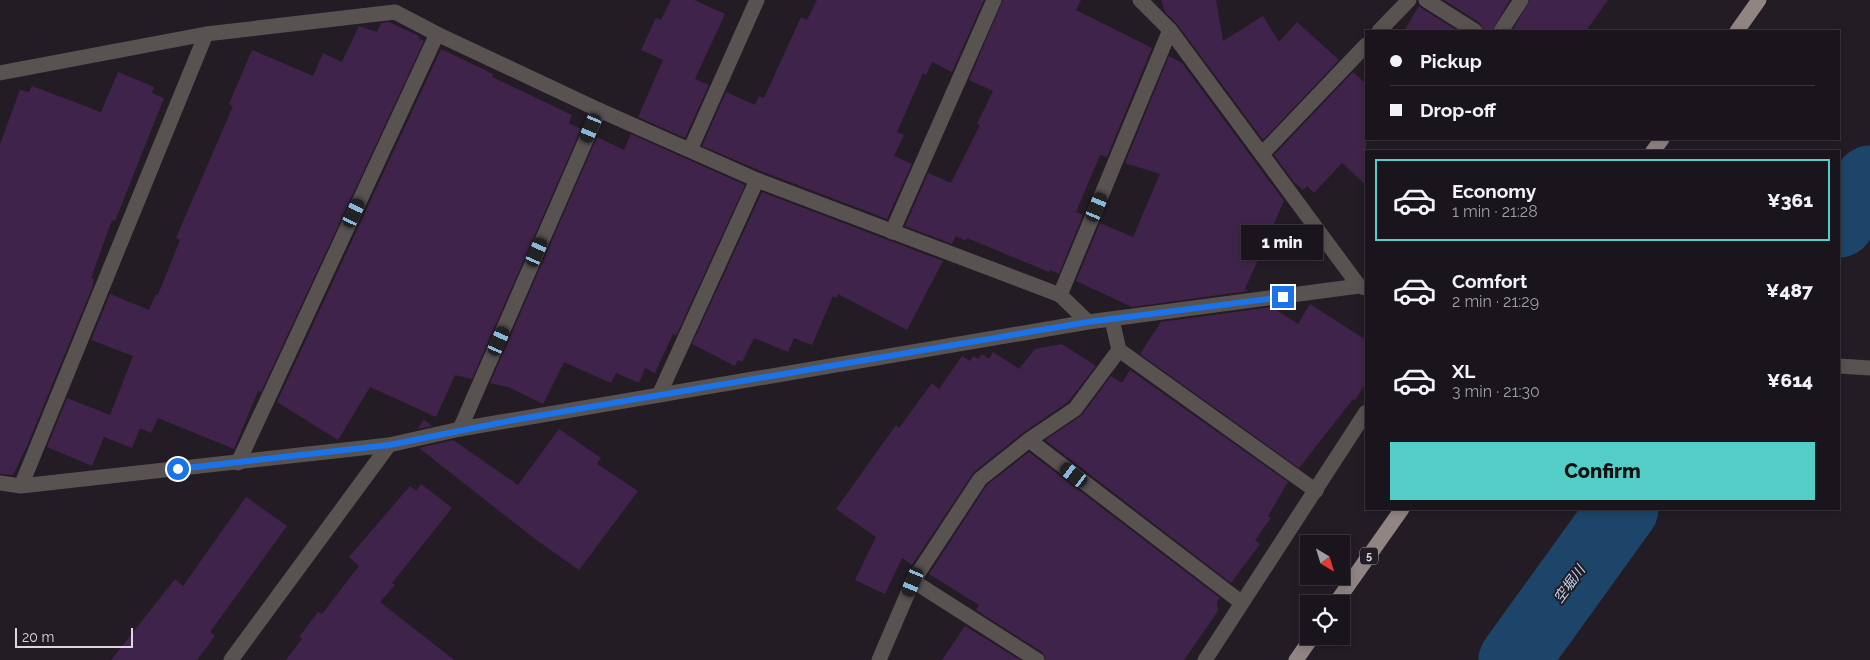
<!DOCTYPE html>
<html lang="en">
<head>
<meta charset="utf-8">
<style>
  :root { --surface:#1a151c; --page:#231e25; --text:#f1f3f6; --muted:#9f9fa3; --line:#38343b; --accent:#54cdc7 }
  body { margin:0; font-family:Raleway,"Noto Sans JP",sans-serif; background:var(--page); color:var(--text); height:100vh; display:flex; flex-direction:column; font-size:19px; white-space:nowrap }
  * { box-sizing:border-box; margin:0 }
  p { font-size:16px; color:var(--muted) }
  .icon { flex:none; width:28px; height:28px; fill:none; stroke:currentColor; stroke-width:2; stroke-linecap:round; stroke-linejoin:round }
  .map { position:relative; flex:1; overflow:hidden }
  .details { position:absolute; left:1365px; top:150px; width:475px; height:360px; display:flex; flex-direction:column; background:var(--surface); border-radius:0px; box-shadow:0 2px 8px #0003,0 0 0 1px var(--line) }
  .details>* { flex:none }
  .guide { position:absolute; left:1365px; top:30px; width:475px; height:110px; border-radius:0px; box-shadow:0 2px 8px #0003,0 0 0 1px var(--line); display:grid; align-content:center; height:110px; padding:0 25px; background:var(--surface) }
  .needle { width:32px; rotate:142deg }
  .tools { position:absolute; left:1300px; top:535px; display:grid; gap:10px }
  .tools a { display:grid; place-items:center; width:50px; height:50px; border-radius:0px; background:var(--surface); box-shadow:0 2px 8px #0003,0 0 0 1px var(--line); font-size:25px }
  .scale { position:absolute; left:15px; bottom:12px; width:118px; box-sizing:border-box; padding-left:5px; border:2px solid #dbd7dd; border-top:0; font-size:14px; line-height:18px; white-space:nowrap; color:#dbd7dd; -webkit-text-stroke:4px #231c25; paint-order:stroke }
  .end { position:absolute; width:22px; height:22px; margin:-11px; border:6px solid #1a73e8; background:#fff; box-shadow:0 0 0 2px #fff }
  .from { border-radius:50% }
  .bubble { position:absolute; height:35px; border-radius:0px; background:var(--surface); box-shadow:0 2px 8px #0003,0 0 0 1px var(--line); font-size:16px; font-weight:800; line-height:35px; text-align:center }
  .car { position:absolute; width:15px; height:30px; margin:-15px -8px; border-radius:6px; box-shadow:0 0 4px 1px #0007; background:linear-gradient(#222 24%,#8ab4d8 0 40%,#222 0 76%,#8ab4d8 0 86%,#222 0) }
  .guide b { display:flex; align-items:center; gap:18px; height:48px; font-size:19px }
  .guide b+b { border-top:1px solid var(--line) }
  .guide i { width:12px; height:12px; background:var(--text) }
  ul { padding:9px 0 0; list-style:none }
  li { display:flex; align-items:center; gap:15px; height:82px; margin:0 10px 8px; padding:0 15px; border:2px solid transparent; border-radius:0px }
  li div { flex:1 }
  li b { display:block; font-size:19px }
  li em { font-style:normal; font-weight:800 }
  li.on { border-color:var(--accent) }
  li>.icon { width:45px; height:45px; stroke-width:1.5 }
  .cta { display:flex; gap:10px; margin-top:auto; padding:10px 25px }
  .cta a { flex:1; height:58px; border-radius:0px; background:var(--accent); color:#111; font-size:20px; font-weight:800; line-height:58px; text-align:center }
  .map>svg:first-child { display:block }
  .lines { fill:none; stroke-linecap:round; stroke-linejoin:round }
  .river { stroke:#1d4569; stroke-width:71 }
  .building { fill:#40234a }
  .lane { stroke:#585251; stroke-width:15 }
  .street { stroke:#585251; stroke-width:15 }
  .primary { stroke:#918583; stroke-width:15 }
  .route { stroke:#1a73e8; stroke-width:6 }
  .labels { text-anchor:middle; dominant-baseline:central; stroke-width:4; stroke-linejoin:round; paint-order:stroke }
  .shield { fill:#231c25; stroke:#a49fa6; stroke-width:1 }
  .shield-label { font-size:11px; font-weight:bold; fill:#dbd7dd }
  .water-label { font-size:14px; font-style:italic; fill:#c2daf2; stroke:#231c25 }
</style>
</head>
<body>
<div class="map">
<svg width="1870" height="660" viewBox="0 0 1870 660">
  <rect width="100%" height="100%" fill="#231c25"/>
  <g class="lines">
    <path class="river" d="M1839 222 1870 181
      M1514 660 1623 509"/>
  </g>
  <path class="building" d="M671 0H694L725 14 695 79 709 85 685 138 638 117 663 60 641 50 656 18 661 20Z
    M817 0H984L952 72 932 62 926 75 923 73 897 132 904 135 894 156 912 164 887 219 761 171 702 146 726 92 755 105 759 96 764 98 801 17 807 20Z
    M1003 0H1081L1076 10 1152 48 1107 157 1100 155 1076 212 1083 215 1059 274 1050 270 1049 272 967 238 966 241 956 236 952 244 905 226 928 173 951 183 980 125 977 124 993 91 969 80Z
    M1161 0H1216L1223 41 1263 16 1279 42 1297 22 1339 60 1263 140 1177 24 1165 12Z
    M1444 0H1510L1492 31H1484L1480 23Z
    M1530 0H1608L1586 31H1512Z
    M1419 6 1421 8 1458 31H1404Z
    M389 22 419 36 418 38 424 41 261 392 258 391 234 449 158 418 151 433 140 428 132 448 104 437 92 466 47 447 67 398 110 415 133 356 91 340 110 294 149 310 156 294 158 295 180 240 176 238 233 106 229 104 252 50 313 76 323 53 342 62 359 26 377 32 381 23Z
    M441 49 493 74 492 77 572 115 569 123 581 129 472 379 455 375 436 417 370 387 338 440 277 402Z
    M1169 56 1182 63 1284 201 1245 289 1248 291 1132 307 1076 281 1100 223 1133 237 1160 174 1125 163Z
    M118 72 154 87 152 93 164 98 115 221 112 220 91 278 94 279 92 288 27 446 13 475 0 474V144L20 90 29 92 32 86 101 112Z
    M1353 72 1366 84V185L1342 163 1314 193 1307 186 1303 190 1294 182 1274 155Z
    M631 134 745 185 676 336 673 334 655 373 645 368 639 383 616 373 611 383 564 362 543 404 508 387 490 383 597 137 624 150Z
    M762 192 943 261 907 330 838 294 836 298 833 296 812 345 794 338 788 352 754 338 742 362 738 360 735 366 692 344Z
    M1310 304 1366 340V383L1355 400 1353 399 1299 468 1140 354 1161 322 1272 307 1298 324Z
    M1062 344 1096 366 1068 402 1024 432 974 472 912 565 902 558 885 594 855 580 876 537 836 509 896 425 899 428 932 383 939 389 962 356 970 361 973 356 978 359 982 354 989 359 993 352 1019 369 1035 349Z
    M1130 370 1288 482 1268 516 1271 518 1255 540 1260 544 1231 583 1045 440 1082 415 1111 376 1122 383Z
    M424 420 432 426 417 429Z
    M559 429 601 458 597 464 638 491 579 570 535 539 419 448 453 440 518 485Z
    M1029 452 1220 598 1217 602 1218 611 1184 660H1046L1042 652 976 610 979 605 929 574 987 485Z
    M421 484 452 508 392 583 395 585 380 602 454 660H286L302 639 299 637 318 612 322 614 359 566 349 557 410 486 416 491Z
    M246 497 287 526 210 632 215 636 197 660H111L175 579 183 586Z
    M965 626 1020 660H942Z"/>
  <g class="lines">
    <path class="lane" d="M1426 0 1475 31
      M1379 31 1409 0
      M1501 31 1521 0
      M1262 154 1366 45
      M892 232 994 0
      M1119 350 1316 491
      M659 395 757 180
      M460 429 599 110
      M1029 440 1242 603
      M238 463 437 34
      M913 581 1037 660
      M879 660 913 581 980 479 1029 440 1075 409 1119 350 1112 320"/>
    <path class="street" d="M1140 0 1170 30 1359 286
      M0 73 206 34 395 12 437 34 599 110 757 180 1060 295 1088 322
      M690 150 757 0
      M1060 295 1170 30
      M1839 366 1870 368
      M0 483 21 486 389 445 460 429 1088 322 1359 286 1366 288
      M21 486 206 34
      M231 660 389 445
      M1205 660 1366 412"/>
    <path class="primary" d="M1737 31 1759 0
      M1653 151 1662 139
      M1335 604 1402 509
      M1296 660 1313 636"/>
  </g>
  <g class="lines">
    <path class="route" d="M178 469 389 445 514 420 1088 322 1283 297"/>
  </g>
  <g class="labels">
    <rect class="shield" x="1360" y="547.5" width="18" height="17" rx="4"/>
    <g class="shield-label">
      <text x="1369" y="556">5</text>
    </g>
    <g class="water-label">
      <text transform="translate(1569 584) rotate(-54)">空堀川</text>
    </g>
  </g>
</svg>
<div class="tools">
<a><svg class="needle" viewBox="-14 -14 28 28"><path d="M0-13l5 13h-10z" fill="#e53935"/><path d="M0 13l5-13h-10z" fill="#9f9fa3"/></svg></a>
<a><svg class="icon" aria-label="locate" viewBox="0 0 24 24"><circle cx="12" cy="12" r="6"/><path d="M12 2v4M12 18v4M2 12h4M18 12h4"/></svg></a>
</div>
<div class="scale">20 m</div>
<i class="end from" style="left:178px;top:469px"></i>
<i class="end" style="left:1283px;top:297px"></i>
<div class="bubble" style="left:1241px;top:225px;width:82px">1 min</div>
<i class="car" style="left:591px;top:128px;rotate:203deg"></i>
<i class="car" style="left:1097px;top:207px;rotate:23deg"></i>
<i class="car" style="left:354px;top:213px;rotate:25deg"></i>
<i class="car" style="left:537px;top:252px;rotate:24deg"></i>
<i class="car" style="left:499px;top:341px;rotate:24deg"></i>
<i class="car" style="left:1074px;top:475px;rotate:308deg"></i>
<i class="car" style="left:913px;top:582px;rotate:203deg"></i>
<div class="guide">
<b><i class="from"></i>Pickup</b>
<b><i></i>Drop-off</b>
</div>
<section class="details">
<ul>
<li class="on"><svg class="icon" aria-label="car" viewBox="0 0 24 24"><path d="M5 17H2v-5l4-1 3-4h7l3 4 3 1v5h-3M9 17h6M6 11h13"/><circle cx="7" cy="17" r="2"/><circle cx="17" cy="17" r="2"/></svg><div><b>Economy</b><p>1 min · 21:28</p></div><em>¥361</em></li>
<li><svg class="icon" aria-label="car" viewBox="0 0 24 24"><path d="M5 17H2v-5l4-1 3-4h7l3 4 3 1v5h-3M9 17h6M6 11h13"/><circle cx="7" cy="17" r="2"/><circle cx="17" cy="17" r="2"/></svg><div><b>Comfort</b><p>2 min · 21:29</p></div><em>¥487</em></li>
<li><svg class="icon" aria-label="car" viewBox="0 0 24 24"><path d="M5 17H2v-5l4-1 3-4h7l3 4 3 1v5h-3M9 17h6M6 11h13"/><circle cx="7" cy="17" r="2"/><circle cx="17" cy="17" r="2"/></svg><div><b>XL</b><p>3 min · 21:30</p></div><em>¥614</em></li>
</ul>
<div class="cta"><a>Confirm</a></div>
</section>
</div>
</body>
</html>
